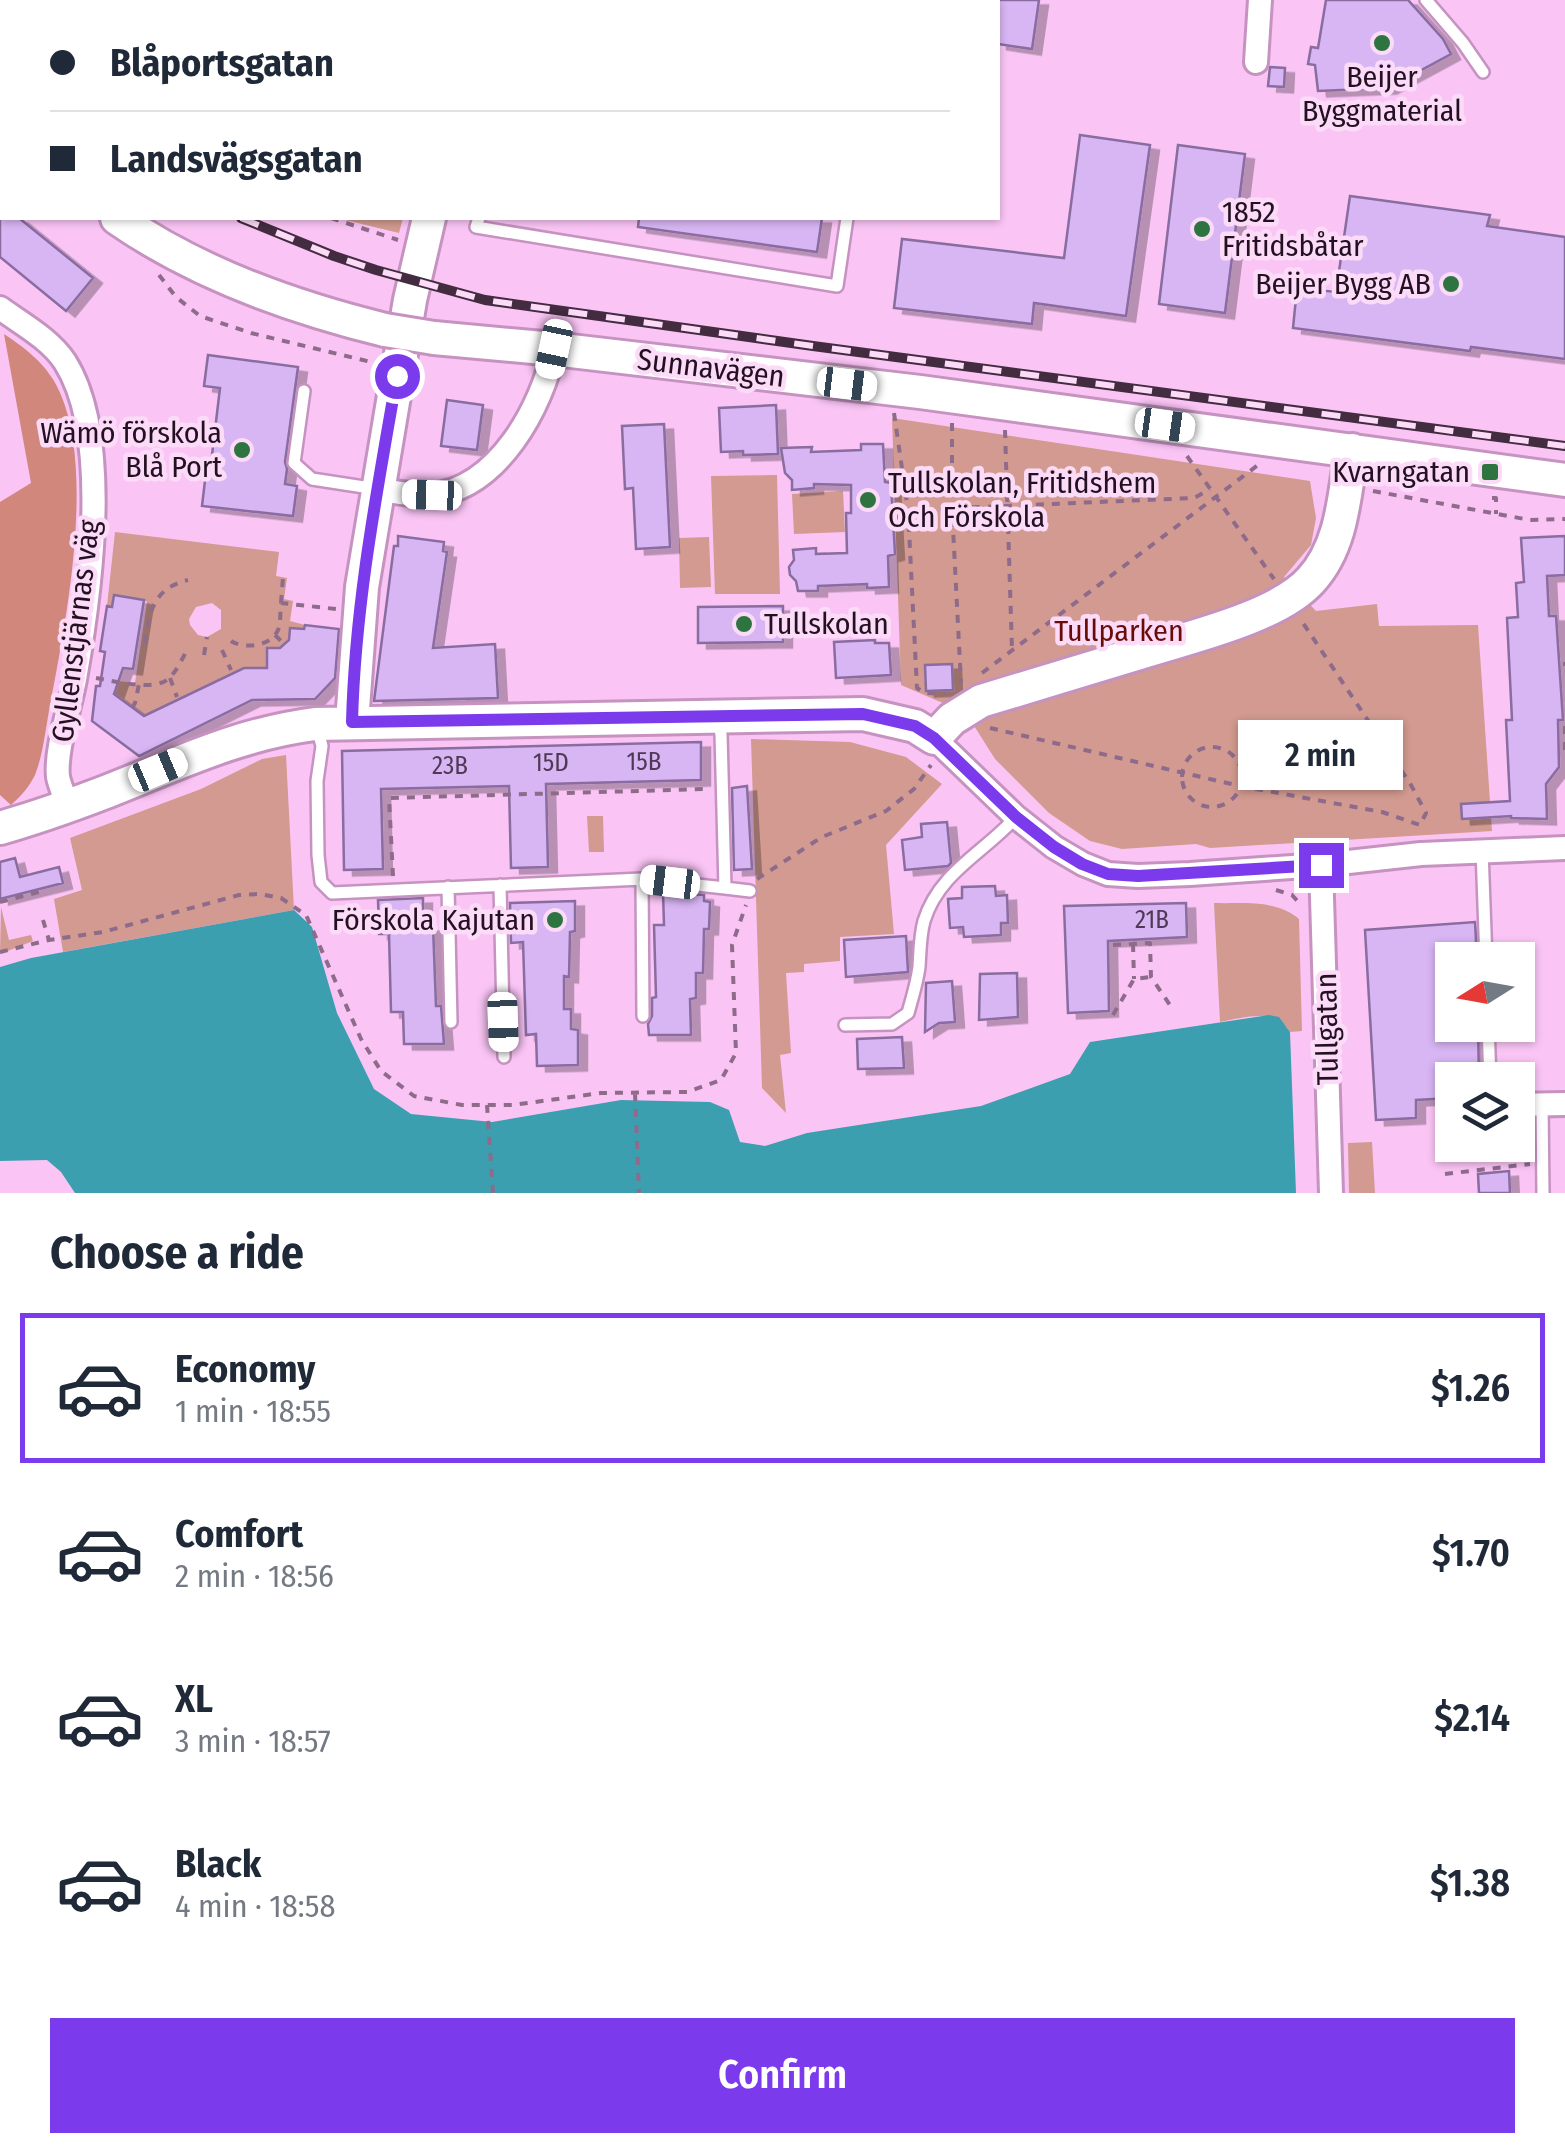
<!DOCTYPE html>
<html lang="en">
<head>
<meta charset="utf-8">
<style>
  :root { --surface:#fff; --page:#f2f2f3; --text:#1f2937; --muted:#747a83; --line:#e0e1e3; --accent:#7c3aed }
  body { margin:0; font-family:"Fira Sans Condensed",sans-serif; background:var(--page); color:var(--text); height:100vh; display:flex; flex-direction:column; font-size:38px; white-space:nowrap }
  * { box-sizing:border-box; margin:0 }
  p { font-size:32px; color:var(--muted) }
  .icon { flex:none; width:55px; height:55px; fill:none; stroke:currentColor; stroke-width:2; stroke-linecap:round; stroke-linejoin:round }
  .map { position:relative; height:1193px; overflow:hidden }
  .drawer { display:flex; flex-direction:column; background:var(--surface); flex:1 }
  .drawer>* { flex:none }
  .guide { position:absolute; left:0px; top:0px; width:1000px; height:220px; box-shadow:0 2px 8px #0004; display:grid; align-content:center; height:220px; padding:0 50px; background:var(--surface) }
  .needle { width:65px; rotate:259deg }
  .tools { position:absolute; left:1435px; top:942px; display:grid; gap:20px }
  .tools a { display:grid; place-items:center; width:100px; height:100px; border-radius:0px; background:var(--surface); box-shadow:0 2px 8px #0004; font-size:50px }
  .end { position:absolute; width:45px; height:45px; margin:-22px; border:12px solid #7c3aed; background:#fff; box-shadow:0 0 0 5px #fff }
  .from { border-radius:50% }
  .bubble { position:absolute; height:70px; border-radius:0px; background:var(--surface); box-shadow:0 2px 8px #0004; font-size:32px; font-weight:600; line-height:70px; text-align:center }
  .car { position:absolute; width:30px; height:60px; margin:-30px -15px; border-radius:12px; box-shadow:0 0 8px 2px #0007; background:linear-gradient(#fff 24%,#345 0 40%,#fff 0 76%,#345 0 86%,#fff 0) }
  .guide b { display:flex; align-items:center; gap:35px; height:95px; font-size:38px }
  .guide b+b { border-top:2px solid var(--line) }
  .guide i { width:25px; height:25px; background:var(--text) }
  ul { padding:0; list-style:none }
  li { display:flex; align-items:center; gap:30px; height:150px; margin:0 20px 15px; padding:0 30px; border:5px solid transparent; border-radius:0px }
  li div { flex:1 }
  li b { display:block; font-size:38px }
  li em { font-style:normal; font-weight:600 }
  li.selected { border-color:var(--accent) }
  li>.icon { width:90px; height:90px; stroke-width:1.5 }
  h2 { padding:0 50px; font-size:45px; line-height:120px }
  .primary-button { display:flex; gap:20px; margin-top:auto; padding:20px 50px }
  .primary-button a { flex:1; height:115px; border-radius:0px; background:var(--accent); color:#fff; font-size:40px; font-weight:600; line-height:115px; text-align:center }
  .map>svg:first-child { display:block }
  .green { fill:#d29a90; fill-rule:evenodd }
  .forest { fill:#d1877b }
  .water { fill:#3b9faf }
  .building { fill:#d8b5f3; stroke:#896ca0; stroke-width:2.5; filter:url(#shadow) }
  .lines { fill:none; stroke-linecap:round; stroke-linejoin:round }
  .lane-casing { stroke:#c693c1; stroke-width:16 }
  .street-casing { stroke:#c693c1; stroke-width:28 }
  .secondary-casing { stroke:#c693c1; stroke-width:38 }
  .path { stroke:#8f6b8b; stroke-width:4; stroke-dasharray:8 8; stroke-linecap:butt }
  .lane { stroke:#fff; stroke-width:11 }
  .street { stroke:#fff; stroke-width:22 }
  .secondary { stroke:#fff; stroke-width:32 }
  .rail-casing { stroke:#432b40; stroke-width:10 }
  .rail { stroke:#fbdbf7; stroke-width:6; stroke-dasharray:19; stroke-linecap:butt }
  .secondary-bridge-casing { stroke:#c693c1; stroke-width:38; stroke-linecap:butt }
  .secondary-bridge { stroke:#fff; stroke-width:32 }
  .route { stroke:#7c3aed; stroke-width:12 }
  .poi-dot { fill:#2d7440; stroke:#fbdbf7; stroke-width:4 }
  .labels { text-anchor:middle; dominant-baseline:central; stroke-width:9; stroke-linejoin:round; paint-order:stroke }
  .number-label { font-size:25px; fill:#503956 }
  .poi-label { font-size:30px; fill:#231021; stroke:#fbdbf7; text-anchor:end }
  .street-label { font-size:30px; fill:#231021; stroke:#fbdbf7 }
  .park-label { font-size:30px; fill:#670c06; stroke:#fbdbf7 }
</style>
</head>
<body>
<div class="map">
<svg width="1565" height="1193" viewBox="0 0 1565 1193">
  <defs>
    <filter id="shadow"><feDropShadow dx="9" dy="5.5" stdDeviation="0" flood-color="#0004"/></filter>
  </defs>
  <rect width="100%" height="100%" fill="#fac5f5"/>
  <path class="green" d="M337 218H403L399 233Z
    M892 418 1310 481 1316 518 1311 545 1284 577 1316 611 1377 604 1379 626 1478 625 1492 831 1210 848 1196 844 1122 849 1090 841 1049 813 995 759 966 713 901 685Z
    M777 475 780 594H715L711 476Z
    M843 491 845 532 794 534 792 494Z
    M115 532 279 552 276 576 287 578 284 599 293 601 290 621 305 625 304 629 290 628 289 640 280 648 267 649V668H244L143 716 114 694 118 681 135 683 147 602 144 600 107 606ZM212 603 221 610V629L207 637 198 635 190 625 189 619 196 607Z
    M709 537 711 587 680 588 679 538Z
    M751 739 850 742 906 757 942 784 886 845 894 934 840 937V961L804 964V972L786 973 791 1053 780 1055 786 1113 762 1088Z
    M286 755 294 910 63 952 54 899 82 890 70 838 201 789 262 759Z
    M587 816H603L604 852H589Z
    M1214 903C1243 904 1275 899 1299 919L1302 1031 1290 1032C1275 1007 1244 1018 1220 1022Z
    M1 907 9 940 31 935 33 941 0 954Z
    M1372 1142 1375 1193H1349L1348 1143Z"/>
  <path class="forest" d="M4 334C28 350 50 367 61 395 94 474 67 617 51 700 46 724 44 752 35 775 29 787 21 796 11 805L0 795V502L31 483Z"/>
  <path class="water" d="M294 910 312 927 337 1013 374 1089 411 1114 492 1122 621 1100 710 1102 729 1110 740 1142 765 1146 807 1133 981 1106 1070 1074 1090 1042 1256 1017 1269 1015 1279 1017 1290 1032 1296 1193H75L61 1172 47 1160 0 1161V967L31 958Z"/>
  <path class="building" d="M998 0H1039L1032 49 998 44Z
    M1326 0H1408L1443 39 1451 54 1388 88 1318 91 1315 65 1308 64 1311 47 1318 48Z
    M1270 67 1285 68 1284 87 1268 86Z
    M1080 135 1150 145 1126 316 1034 303 1032 324 894 308 902 239 1064 258Z
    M1178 145 1245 154 1225 313 1159 304Z
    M1350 196 1490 215 1487 226 1565 237V359L1471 347 1470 351 1293 328 1297 288 1336 292Z
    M0 218H19L93 278 66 311 0 257Z
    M639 218H822L817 252 638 227Z
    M208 355 298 367 285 462 287 469 285 484 297 486 293 516 202 506 206 472H210L220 388 204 386Z
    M447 400 483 405 477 450 441 446Z
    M776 405 778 454 743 455V451L721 452 719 408Z
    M664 424 670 547 636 549 633 488 625 489 622 426Z
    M861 444H883L885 482 891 483 895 554 888 556 889 587 867 588V584L818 586V591H798L796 581 790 575 789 567 794 560 793 550 816 548V554L847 553 846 513H851V485L814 484V488L792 490V480L785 473 781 448 812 447 811 452 861 450Z
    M398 536 444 542 443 551 447 552 433 648 495 644 498 698 374 701 394 546H398Z
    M1565 536V575L1547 576 1549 616H1556L1563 720H1558L1559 767 1546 784 1547 819 1511 818V816L1462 819 1461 804 1510 801 1506 720H1512L1507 618 1518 617 1516 583 1524 582 1521 538Z
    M114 595 144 600 133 669 123 668 114 694 144 716 244 668H267V648H280L289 640 290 628 304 629 305 625 339 629 335 678 315 699 252 700 139 756 92 721 96 686H100L105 652 100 651 107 606 112 607Z
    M783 606V642L698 643V607Z
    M875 640V643H889L891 675 836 678 834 642Z
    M952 664 953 690 926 691 925 665Z
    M701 742V780L546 784 548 867 511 868 509 786 381 789 383 869 344 870 342 751Z
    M747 786 752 869 734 870 732 788Z
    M947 822 951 863 948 866 905 870 902 840 922 837 921 824Z
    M15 858 20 877 59 867 63 883 0 899V862Z
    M995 886 996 896 1007 895 1008 923H1001V935L964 937 963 927 950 928 948 899 962 898V887Z
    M663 892 704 895V901L710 902 709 929H704L703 973H696V998L690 999 691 1035H649L648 1024 652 1016V998L656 997 654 925H664Z
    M423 898V926H433L436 1006H441L444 1044H404L403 1012H391L389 934H379L378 900Z
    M575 901V931L570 932 569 977 564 976V1009H571V1029L578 1030V1065L537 1066 536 1034 526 1035 523 942 511 943 510 903Z
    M1186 903 1187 937 1108 941 1109 1011 1068 1013 1064 906Z
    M1475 922 1477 960H1452V1025H1478L1479 1080H1452V1098L1416 1100V1118L1376 1120 1365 930Z
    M906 936 908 972 846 977 844 940Z
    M1017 973 1018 1017 979 1020 980 974Z
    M952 981 955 1022 939 1023 925 1032 926 983Z
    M902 1037 904 1068 858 1069 857 1039Z
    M1509 1171 1510 1193H1479L1478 1174Z"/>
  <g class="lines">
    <g class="lane-casing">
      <path id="lane" d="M860 0V2
        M1426 0 1463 43 1483 72
        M589 2 591 0
        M479 218 476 227 837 286 847 218
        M304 391 294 463 312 479 377 489
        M717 720 721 734 725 888 750 891
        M317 728 322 746 317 781 318 855 321 882 332 893 642 879 725 888
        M1482 850 1486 960
        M642 879 643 1016
        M500 885 504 1057
        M448 887 451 1022
        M845 1025 892 1024 908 1013C912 998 917 983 919 967 920 952 920 935 924 921 939 872 985 852 1016 817
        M1488 1025 1490 1080
        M1542 1104 1543 1193"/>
    </g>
    <g class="street-casing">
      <path id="street" d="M30 0 33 2
        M1256 62 1260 0
        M0 308C22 324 50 339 65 362 112 436 90 595 75 679 70 707 55 751 58 777 60 787 65 797 68 806
        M377 489C395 492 413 496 431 495 498 489 542 407 554 349
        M934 738 1016 817 1054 847 1083 864 1108 874 1138 876 1190 874 1321 865 1421 854 1565 848
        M1321 865 1331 1193
        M1518 1105 1565 1104"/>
    </g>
    <g class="secondary-casing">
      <path id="secondary" d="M495 2 496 0
        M0 129 2 131
        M117 218C196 273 291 307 385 330
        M434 338 554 349 920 392 1565 480
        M352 722 362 587 410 300 429 218
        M0 828C35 818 69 806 103 793 175 765 237 734 315 724L863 714 915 726 934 738 952 719 981 701C1035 685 1089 668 1143 652 1190 637 1278 617 1311 580 1343 545 1344 495 1352 450"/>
    </g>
    <path class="path" d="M0 160 2 162
      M331 218 398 240
      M159 275 176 297 200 316 251 333 375 363
      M894 413 908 510 917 688 925 693 945 694
      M952 423V509L961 683
      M1005 430 1012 650
      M1187 456 1274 579
      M1373 491 1530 520 1565 519
      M1492 498H1496V514
      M908 510 1194 498 1210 489
      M281 603 283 577
      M275 635 284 644
      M231 641C243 649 271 647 278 630 281 623 280 611 281 603L336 609
      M145 643C149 611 154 588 188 580
      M222 650 231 670
      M204 655 207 637
      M1563 664H1565
      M982 673 1258 465
      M96 678C113 681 156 692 169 678 177 671 182 659 187 650
      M170 678 177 697
      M132 708 135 703 139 684
      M1565 726V758
      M990 728 1240 786 1382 812 1420 825 1426 813 1411 785 1301 620
      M1182 777a30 30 0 1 1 60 0a30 30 0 1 1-60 0Z
      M393 876 389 798 707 789
      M757 879 822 837 886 811 914 789 931 765
      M1276 890 1292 895 1301 905
      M0 902 39 892
      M43 920 49 940
      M1133 944 1134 979
      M1113 945 1150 943 1151 977 1172 1008
      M0 952 49 940 103 932 239 895 259 894 281 898 306 915 361 1039 381 1071 414 1096 462 1105H513L601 1093 687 1092 721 1080 736 1053 732 945 746 905
      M1113 1015 1134 979 1151 977
      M635 1093 639 1193
      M487 1105 493 1193
      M1445 1174 1530 1164"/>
    <use href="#lane" class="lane"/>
    <use href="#street" class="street"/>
    <use href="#secondary" class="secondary"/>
    <g class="rail-casing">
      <path id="rail" d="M0 42 2 44
        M241 218 334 256 376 270 485 300 813 346 1565 446"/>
    </g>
    <use href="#rail" class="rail"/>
    <g class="secondary-bridge-casing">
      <path id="secondary-bridge" d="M385 330 434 338"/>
    </g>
    <use href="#secondary-bridge" class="secondary-bridge"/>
  </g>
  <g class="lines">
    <path class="route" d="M397 376C377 491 355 605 352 722L863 714 915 726 934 738 1016 817 1054 847 1082 864 1108 874 1138 876 1321 865"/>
  </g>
  <g class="poi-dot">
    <circle cx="1382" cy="43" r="10"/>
    <circle cx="1202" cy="229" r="10"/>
    <circle cx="1451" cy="284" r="10"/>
    <circle cx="242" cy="450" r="10"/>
    <rect x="1480" y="462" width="20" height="20" rx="5"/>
    <circle cx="868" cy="500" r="10"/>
    <circle cx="744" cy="624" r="10"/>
    <circle cx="555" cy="920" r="10"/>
  </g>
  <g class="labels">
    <g class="number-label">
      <text x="644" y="762">15B</text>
      <text x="551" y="763">15D</text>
      <text x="450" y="766">23B</text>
      <text x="1152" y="920">21B</text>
    </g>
    <g class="poi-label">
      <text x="1382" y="77" text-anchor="middle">Beijer<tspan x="1382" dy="34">Byggmaterial</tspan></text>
      <text x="1222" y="212" text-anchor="start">1852<tspan x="1222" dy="34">Fritidsbåtar</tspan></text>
      <text x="1431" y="284">Beijer Bygg AB</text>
      <text x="222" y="433">Wämö förskola<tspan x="222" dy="34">Blå Port</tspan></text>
      <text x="1470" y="472">Kvarngatan</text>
      <text x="888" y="483" text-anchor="start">Tullskolan, Fritidshem<tspan x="888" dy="34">Och Förskola</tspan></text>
      <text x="764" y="624" text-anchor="start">Tullskolan</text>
      <text x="535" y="920">Förskola Kajutan</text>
    </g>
    <g class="street-label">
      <text transform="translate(711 368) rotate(7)">Sunnavägen</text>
      <text transform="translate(76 631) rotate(-83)">Gyllenstjärnas väg</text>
      <text transform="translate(1327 1029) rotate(-91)">Tullgatan</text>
    </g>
    <g class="park-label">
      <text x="1119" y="631">Tullparken</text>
    </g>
  </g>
</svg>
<div class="tools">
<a><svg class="needle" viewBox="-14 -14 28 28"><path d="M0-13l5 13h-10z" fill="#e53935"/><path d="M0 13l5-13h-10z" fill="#747a83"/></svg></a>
<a><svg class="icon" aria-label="layers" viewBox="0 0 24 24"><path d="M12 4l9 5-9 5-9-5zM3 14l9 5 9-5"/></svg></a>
</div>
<i class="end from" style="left:397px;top:376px"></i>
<i class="end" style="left:1321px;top:865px"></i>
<div class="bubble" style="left:1238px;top:720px;width:165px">2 min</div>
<i class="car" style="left:554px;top:349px;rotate:192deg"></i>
<i class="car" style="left:847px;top:384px;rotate:97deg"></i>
<i class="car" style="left:1165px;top:425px;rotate:98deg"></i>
<i class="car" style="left:432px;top:495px;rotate:272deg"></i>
<i class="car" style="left:158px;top:770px;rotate:67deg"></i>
<i class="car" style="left:670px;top:882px;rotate:277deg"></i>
<i class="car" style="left:503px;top:1022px;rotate:178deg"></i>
<div class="guide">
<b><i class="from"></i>Blåportsgatan</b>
<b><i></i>Landsvägsgatan</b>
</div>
</div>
<section class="drawer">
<h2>Choose a ride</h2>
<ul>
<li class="selected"><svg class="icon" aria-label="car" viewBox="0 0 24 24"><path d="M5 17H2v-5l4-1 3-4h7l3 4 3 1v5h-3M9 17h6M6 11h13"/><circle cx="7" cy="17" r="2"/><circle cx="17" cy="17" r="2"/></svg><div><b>Economy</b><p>1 min · 18:55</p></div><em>$1.26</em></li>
<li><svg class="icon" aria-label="car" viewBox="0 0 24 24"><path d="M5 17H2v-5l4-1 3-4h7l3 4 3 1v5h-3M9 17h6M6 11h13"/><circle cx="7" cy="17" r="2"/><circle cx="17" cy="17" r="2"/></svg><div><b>Comfort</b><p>2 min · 18:56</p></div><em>$1.70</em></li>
<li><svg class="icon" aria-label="car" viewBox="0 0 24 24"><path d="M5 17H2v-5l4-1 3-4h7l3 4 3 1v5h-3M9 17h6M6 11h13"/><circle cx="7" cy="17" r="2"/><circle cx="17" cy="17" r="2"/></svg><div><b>XL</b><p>3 min · 18:57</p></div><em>$2.14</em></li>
<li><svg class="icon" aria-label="car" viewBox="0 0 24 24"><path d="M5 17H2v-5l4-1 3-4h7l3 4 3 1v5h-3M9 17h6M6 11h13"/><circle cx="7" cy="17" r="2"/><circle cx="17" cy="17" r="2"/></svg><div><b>Black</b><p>4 min · 18:58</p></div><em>$1.38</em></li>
</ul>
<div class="primary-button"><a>Confirm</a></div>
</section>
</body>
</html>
